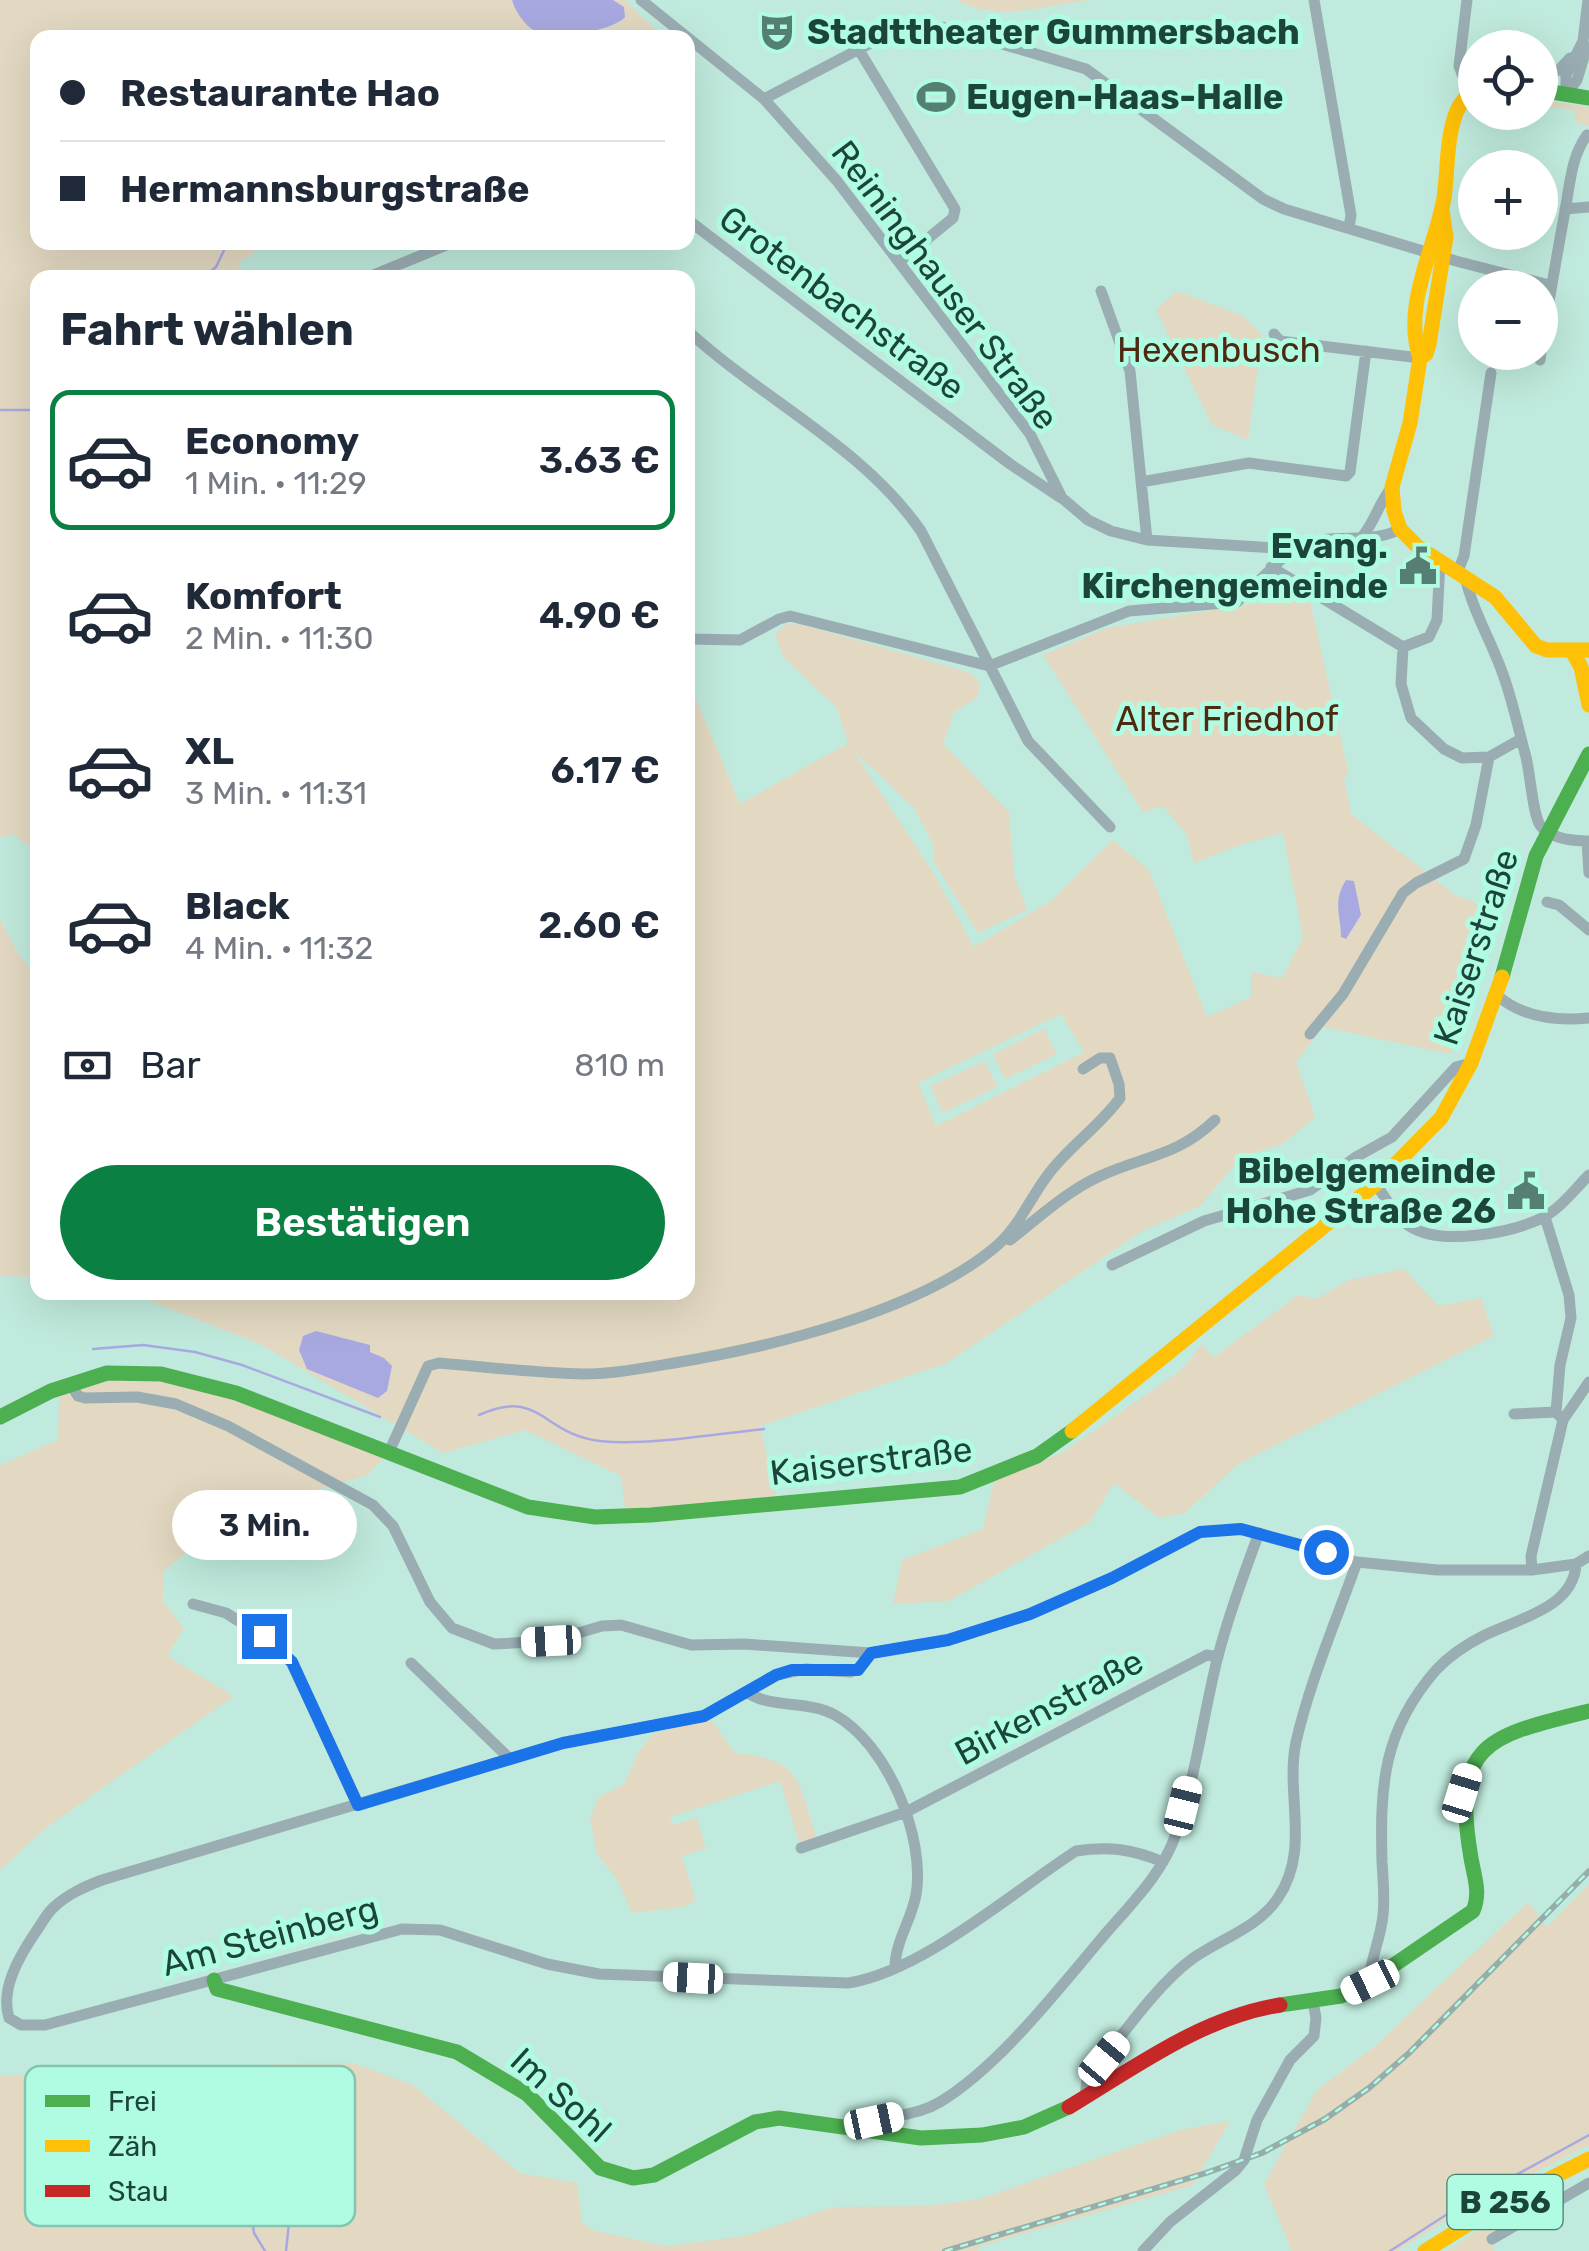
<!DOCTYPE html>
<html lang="de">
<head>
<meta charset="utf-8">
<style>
  :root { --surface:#fff; --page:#f6f6f7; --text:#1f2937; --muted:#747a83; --line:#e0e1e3; --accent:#0b8043 }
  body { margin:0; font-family:Rubik,sans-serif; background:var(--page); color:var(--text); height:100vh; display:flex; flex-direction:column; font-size:38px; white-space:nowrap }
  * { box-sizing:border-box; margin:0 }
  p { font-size:32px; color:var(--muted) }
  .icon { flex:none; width:55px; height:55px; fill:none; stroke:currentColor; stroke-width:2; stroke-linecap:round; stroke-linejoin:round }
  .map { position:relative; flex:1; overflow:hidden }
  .drawer { position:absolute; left:30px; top:270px; width:665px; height:1030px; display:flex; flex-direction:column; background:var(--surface); border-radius:20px; box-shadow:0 10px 40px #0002 }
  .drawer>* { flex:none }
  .banner { position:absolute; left:30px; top:30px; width:665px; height:220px; border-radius:20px; box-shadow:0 10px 40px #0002; display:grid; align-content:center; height:220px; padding:0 30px; background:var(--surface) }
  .controls { position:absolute; left:1458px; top:30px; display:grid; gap:20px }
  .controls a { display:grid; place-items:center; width:100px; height:100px; border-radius:50%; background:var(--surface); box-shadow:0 10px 40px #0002; font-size:50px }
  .end { position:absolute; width:45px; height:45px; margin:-22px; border:12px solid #1a73e8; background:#fff; box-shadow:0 0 0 5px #fff }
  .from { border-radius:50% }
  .bubble { position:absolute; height:70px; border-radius:35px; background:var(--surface); box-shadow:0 10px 40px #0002; font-size:32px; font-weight:600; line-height:70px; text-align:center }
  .car { position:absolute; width:30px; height:60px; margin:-30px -15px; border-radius:12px; box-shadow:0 0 8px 2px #0007; background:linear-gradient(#fff 24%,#345 0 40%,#fff 0 76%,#345 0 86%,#fff 0) }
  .banner b { display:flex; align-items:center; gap:35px; height:95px; font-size:38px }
  .banner b+b { border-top:2px solid var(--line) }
  .banner i { width:25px; height:25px; background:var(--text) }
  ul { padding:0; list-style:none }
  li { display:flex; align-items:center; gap:30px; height:140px; margin:0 20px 15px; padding:0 10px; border:5px solid transparent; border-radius:20px }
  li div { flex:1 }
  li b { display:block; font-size:38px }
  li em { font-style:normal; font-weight:600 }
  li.on { border-color:var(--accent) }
  li>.icon { width:90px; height:90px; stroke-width:1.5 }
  h2 { padding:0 30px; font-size:45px; line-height:120px }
  .pay { display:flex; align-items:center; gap:25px; height:110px; padding:0 30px; font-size:38px }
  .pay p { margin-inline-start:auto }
  .cta { display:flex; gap:20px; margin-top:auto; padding:20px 30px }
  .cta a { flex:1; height:115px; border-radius:60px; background:var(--accent); color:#fff; font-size:40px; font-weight:600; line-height:115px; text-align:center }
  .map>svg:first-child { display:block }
  .green { fill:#e3d9c2; fill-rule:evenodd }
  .water { fill:#a9a9e2 }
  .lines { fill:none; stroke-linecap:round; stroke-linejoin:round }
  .stream { stroke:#a9a9e2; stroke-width:2.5 }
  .street { stroke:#99adb2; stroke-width:11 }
  .fast { stroke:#4caf50; stroke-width:15 }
  .slow { stroke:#ffc107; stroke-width:15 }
  .jam { stroke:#c62828; stroke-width:15 }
  .rail-casing { stroke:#95aeab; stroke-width:6 }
  .rail { stroke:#affce3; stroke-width:2.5; stroke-dasharray:8; stroke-linecap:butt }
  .route { stroke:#1a73e8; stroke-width:12 }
  .labels { text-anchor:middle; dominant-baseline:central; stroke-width:10; stroke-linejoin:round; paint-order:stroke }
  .shield { fill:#affce3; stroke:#477c6d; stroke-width:2.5 }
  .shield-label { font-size:32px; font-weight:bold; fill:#1b453a }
  .poi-label { font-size:35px; font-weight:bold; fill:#1b453a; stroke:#affce3; text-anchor:start }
  .street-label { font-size:35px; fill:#1b453a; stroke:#affce3 }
  .park-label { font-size:35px; fill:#4c2911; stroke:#affce3 }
  .key { fill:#affce3; stroke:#83c5b0; stroke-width:2.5 }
  .key-label { font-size:28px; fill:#1b453a }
</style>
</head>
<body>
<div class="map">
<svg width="1589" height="2251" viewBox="0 0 1589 2251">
  <rect width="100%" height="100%" fill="#c0eadd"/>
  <path class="green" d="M0 0H512L514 7 562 35 614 26 625 17 624 7 613 0H625L657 31 648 38H38V242L268 243 238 263 241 277 38 278 37 852 12 834 0 838Z
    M957 0H1090C1048 5 994 23 957 0Z
    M1540 100 1589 107V126L1576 123 1574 110 1544 106Z
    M1177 291 1243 316 1262 335 1248 440 1212 425 1156 310Z
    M1275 573 1308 592 1349 775 1344 777 1351 814 1455 895 1502 913 1450 1054 1323 1027 1296 1062 1315 1117 1284 1143 1241 1157 1200 1206 1144 1230 947 1363 760 1426 779 1511 627 1522 621 1476 525 1430 443 1453 260 1344 129 1293 688 1292V680L740 804 848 743 837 708 783 657 775 634 786 624 804 625 968 672 980 683 977 698 954 712 943 744 1009 812 1014 875 1027 910 978 933 933 860 934 846 914 808 853 750 934 874 974 947 1052 900 1113 840 1149 870 1207 1017 1251 997V972L1282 978 1303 937 1283 833 1243 844 1194 863 1187 835 1163 806 1143 812 1043 655 1107 628 1261 602 1257 581ZM1061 1014 1084 1052 936 1126 918 1083Z
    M0 919 18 953 37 978V1277L0 1276Z
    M1044 1029 1057 1054 1005 1079 993 1054Z
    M985 1061 997 1087 943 1113 930 1086Z
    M1404 1269 1438 1306 1481 1298 1494 1336 1238 1464 1185 1513 1159 1518 1114 1483 1090 1522 949 1601 893 1604 902 1560 983 1529 994 1481 1063 1452 1174 1375 1186 1365 1201 1344 1214 1357 1298 1295 1317 1299 1349 1280Z
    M161 1374 389 1452 368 1475 232 1514 164 1571 163 1601 184 1629 167 1656 234 1696 47 1827 0 1870V1465L58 1440 59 1398 70 1383Z
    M710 1718 735 1753C804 1760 797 1781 817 1839L799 1842 780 1781 670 1817 673 1825 697 1818 706 1848 682 1856 696 1901 682 1907 632 1913 617 1879 597 1854 590 1819 598 1798 624 1784 639 1751 653 1734Z
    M1589 1884V2145L1465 2208 1398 2251H1292L1264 2184 1317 2090 1374 2047 1528 1902 1547 1927Z
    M302 2063H353L413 2085 520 2173 577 2183 582 2223 595 2231 667 2246 745 2236 834 2207 926 2206 980 2199 1180 2130 1230 2121 1193 2185 978 2247V2251H0V2075L59 2076Z
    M1495 2219 1494 2251H1447Z"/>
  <path class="water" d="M512 0H613L624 7 625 17C615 30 560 39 542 34 528 30 516 14 512 0Z
    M1346 880 1354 881 1361 915 1346 939 1341 937C1341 915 1332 902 1346 880Z
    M316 1331 370 1345V1352L384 1358 392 1366 387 1391 378 1398 307 1369 299 1350 303 1336Z"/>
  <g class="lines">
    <path class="stream" d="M203 278 216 267 228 242
      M0 410H38
      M93 1349 143 1345 195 1352 242 1365 380 1417
      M479 1415C540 1387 543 1435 600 1441 647 1446 716 1434 764 1429
      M136 2101 185 2166 251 2214 254 2233 265 2251
      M251 2214 257 2202
      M286 2251 289 2223
      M1390 2251 1463 2204 1589 2135"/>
    <path class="street" d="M641 0 764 99 837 181 1030 434 1062 498 1088 520 1111 531 1147 540 1292 549C1331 529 1367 547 1400 529
      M1314 0 1351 215 1349 228
      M1467 0 1459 66 1469 92
      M859 50 955 209 953 218 899 262
      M1540 78 1559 70 1570 58
      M1566 94V75L1583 41 1588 0
      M1566 94 1577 80 1587 47
      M764 99 894 31 922 24 952 29 1086 69 1263 199 1284 209 1456 261 1549 285
      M1565 209 1589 207
      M688 220 1010 464 1061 498
      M600 276 626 278
      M366 278 454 242
      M1101 291 1130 371 1147 540
      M688 331C762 399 863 447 921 531L1028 741 1110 827
      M1274 334 1280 341 1420 358
      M1540 360C1547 309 1556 261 1565 211 1570 184 1571 157 1587 135
      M1141 482 1249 463 1346 476 1350 472 1366 351
      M1362 537C1376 520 1379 502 1392 487
      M1271 567 1403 647 1429 637 1437 620 1440 561
      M1458 571 1464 556 1491 373
      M1465 576C1472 609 1489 637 1501 669 1512 697 1518 728 1526 757 1530 773 1533 815 1540 825 1550 839 1573 841 1589 841
      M688 639 740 640 779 619 790 616 989 666 1129 611 1237 602 1292 549
      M1403 647 1401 684 1411 718 1444 749 1462 758 1489 757
      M1587 841 1589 873
      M1547 902 1559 905 1589 930
      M1497 995C1522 1018 1556 1021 1589 1018
      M1310 1034 1343 994 1403 893 1416 883 1464 859 1476 825 1489 757 1521 739
      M1376 1184C1385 1197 1396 1218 1411 1227 1442 1246 1511 1233 1542 1218 1560 1209 1575 1189 1589 1175
      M1545 1217 1569 1295 1571 1318 1560 1365 1556 1412 1563 1420
      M1010 1240C1038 1218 1066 1192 1098 1177 1142 1156 1177 1157 1215 1120
      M1112 1265 1204 1221 1310 1190 1356 1157 1392 1137 1456 1067 1471 1063
      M70 1383 78 1396 85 1398 137 1397 176 1404 228 1426 373 1505 393 1526 430 1602 452 1628 494 1644 551 1641 602 1626 621 1625 691 1645 744 1644 871 1653 949 1640 1030 1614 1112 1578 1200 1532 1241 1529 1357 1562 1437 1570H1532L1576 1564 1589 1556
      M1514 1414 1556 1412
      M389 1452 428 1366 439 1363C487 1367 536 1373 583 1374 613 1374 645 1368 674 1363 771 1347 916 1312 993 1249 1018 1229 1029 1200 1047 1176 1068 1147 1099 1127 1120 1098L1119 1084 1110 1058H1100L1083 1069
      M1532 1570 1531 1556 1563 1420 1589 1382
      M193 1604 226 1613 264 1637 291 1662 358 1805
      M411 1663 510 1759
      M748 1693C773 1709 808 1700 835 1715 887 1744 926 1837 916 1895 911 1921 895 1942 895 1968
      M801 1848 906 1812 1207 1655 1218 1657
      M1369 1982C1370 1960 1381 1938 1383 1915 1385 1898 1383 1879 1382 1862 1380 1784 1383 1731 1436 1670 1450 1655 1467 1644 1485 1635 1517 1619 1574 1608 1576 1564
      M9 2018 21 2025H45L402 1929 440 1930 547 1964 599 1974 848 1983C923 1971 1011 1893 1076 1851 1109 1846 1132 1849 1163 1862
      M9 2018C0 1989 19 1957 35 1933 41 1925 46 1914 54 1907 68 1894 84 1887 102 1880L563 1743 704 1716 776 1675 806 1669 850 1672 858 1669 871 1653
      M1085 2098 1087 2079C1117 2043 1155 1986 1192 1959 1220 1939 1258 1928 1278 1898 1311 1849 1285 1795 1296 1742 1310 1681 1336 1621 1357 1562
      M861 2129C886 2114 915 2117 940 2102 999 2066 1056 1992 1101 1939 1128 1907 1162 1875 1176 1834 1196 1777 1203 1715 1218 1656 1229 1614 1244 1573 1259 1533
      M1492 2239 1589 2183
      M1143 2251 1170 2222 1235 2171 1244 2160 1257 2120 1290 2060 1314 2036 1316 2018 1313 2002"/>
    <path class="fast" d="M1540 90 1589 98
      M1502 977 1536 856 1589 754
      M0 1417 51 1391 107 1373 161 1374 236 1393 528 1507 595 1517 651 1515 960 1487 1037 1456 1072 1431
      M214 1980 217 1989 457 2052 527 2094 600 2168 633 2178 654 2175 755 2122 779 2118 921 2138 982 2135 1024 2127 1069 2107
      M1280 2005 1341 1996 1369 1982 1473 1911C1481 1893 1474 1876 1471 1858 1451 1742 1488 1736 1589 1711"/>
    <path class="slow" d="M1442 210 1446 237 1429 344 1426 354 1420 358 1410 423 1392 487 1394 511 1400 529 1418 547 1495 597 1536 646 1547 650H1589
      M1420 358C1402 306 1435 249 1444 198 1448 170 1446 140 1456 113 1460 103 1466 96 1475 89
      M1572 651 1581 667 1589 705
      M1072 1431 1376 1184 1441 1118 1471 1063 1502 977
      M1425 2251 1504 2202 1589 2159"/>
    <path class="jam" d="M1069 2107C1137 2066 1201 2018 1280 2005"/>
    <g class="rail-casing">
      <path id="rail" d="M945 2251 1206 2173 1262 2153 1325 2119 1369 2088 1409 2053 1589 1871"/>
    </g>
    <use href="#rail" class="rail"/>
  </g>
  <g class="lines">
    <path class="route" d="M264 1636 292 1662 358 1805 563 1743 704 1716 776 1675 792 1670H858L871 1653 948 1640 1030 1614 1112 1578 1200 1532 1241 1529 1326 1552"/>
  </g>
  <defs>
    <g id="theatre-bare" transform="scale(3)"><path d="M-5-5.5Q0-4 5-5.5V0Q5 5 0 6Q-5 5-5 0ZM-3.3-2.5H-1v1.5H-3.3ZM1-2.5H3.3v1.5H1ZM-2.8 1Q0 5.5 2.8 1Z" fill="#557f73" stroke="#affce3" stroke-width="2.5" paint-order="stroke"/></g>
    <g id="stadium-bare" transform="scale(3)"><path d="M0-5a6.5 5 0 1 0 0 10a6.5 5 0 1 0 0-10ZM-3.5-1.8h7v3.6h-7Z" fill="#557f73" stroke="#affce3" stroke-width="2.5" paint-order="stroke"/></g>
    <g id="civic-bare" transform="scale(3)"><path d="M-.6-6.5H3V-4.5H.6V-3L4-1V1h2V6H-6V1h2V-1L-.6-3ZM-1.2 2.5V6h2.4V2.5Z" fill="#557f73" stroke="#affce3" stroke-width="2.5" paint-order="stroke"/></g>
  </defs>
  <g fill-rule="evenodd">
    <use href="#theatre-bare" x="777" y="32"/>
    <use href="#stadium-bare" x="936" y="97"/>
    <use href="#civic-bare" x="1418" y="566"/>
    <use href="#civic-bare" x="1526" y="1191"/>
  </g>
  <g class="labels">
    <rect class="shield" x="1447.5" y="2175" width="115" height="54" rx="8"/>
    <g class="shield-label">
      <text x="1505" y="2202">B 256</text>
    </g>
    <g class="poi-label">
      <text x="807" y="32">Stadttheater Gummersbach</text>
      <text x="966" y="97">Eugen-Haas-Halle</text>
      <text x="1388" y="546" text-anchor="end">Evang.<tspan x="1388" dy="40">Kirchengemeinde</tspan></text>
      <text x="1496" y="1171" text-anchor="end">Bibelgemeinde<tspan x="1496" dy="40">Hohe Straße 26</tspan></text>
    </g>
    <g class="street-label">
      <text transform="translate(945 285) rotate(53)">Reininghauser Straße</text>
      <text transform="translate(842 303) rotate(37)">Grotenbachstraße</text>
      <text transform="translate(1476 947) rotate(-72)">Kaiserstraße</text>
      <text transform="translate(871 1461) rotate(-7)">Kaiserstraße</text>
      <text transform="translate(1049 1707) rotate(-28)">Birkenstraße</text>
      <text transform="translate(270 1936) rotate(-15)">Am Steinberg</text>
      <text transform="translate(561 2095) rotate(42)">Im Sohl</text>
    </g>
    <g class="park-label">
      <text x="1219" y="350">Hexenbusch</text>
      <text x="1227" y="719">Alter Friedhof</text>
    </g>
  </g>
  <rect x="25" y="2066" width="330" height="160" rx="15" class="key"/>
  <rect x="45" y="2095" width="45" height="12" fill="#4caf50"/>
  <rect x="45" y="2140" width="45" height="12" fill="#ffc107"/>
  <rect x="45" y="2185" width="45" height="12" fill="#c62828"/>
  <g class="key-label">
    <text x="108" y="2111">Frei</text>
    <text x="108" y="2156">Zäh</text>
    <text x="108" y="2201">Stau</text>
  </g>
</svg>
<div class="controls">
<a><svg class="icon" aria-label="locate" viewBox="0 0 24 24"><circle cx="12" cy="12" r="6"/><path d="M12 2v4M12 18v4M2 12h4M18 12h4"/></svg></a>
<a>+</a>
<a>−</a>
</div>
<i class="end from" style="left:1326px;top:1552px"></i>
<i class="end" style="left:264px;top:1636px"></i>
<div class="bubble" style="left:172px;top:1490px;width:185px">3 Min.</div>
<i class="car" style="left:551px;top:1641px;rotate:267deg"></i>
<i class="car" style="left:1462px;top:1793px;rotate:17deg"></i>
<i class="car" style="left:1183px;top:1806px;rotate:14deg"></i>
<i class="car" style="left:693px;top:1978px;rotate:273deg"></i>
<i class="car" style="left:1370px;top:1982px;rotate:244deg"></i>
<i class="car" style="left:1104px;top:2059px;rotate:40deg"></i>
<i class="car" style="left:874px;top:2121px;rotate:78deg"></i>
<div class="banner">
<b><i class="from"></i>Restaurante Hao</b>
<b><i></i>Hermannsburgstraße</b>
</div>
<section class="drawer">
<h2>Fahrt wählen</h2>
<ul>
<li class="on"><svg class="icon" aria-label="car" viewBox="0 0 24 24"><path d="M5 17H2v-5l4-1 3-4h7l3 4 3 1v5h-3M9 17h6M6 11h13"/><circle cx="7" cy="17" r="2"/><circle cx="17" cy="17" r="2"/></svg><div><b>Economy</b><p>1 Min. · 11:29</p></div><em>3.63 €</em></li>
<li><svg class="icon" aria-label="car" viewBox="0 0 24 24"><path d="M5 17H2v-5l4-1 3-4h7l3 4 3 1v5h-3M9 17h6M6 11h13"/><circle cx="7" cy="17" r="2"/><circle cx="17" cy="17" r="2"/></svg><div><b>Komfort</b><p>2 Min. · 11:30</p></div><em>4.90 €</em></li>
<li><svg class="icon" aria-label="car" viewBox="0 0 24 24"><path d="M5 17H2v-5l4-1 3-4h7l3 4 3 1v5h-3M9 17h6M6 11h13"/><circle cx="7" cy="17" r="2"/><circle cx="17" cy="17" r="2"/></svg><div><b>XL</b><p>3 Min. · 11:31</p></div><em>6.17 €</em></li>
<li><svg class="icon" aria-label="car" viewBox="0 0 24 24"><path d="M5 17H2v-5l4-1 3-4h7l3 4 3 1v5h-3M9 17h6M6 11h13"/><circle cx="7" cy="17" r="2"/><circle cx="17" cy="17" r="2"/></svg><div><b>Black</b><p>4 Min. · 11:32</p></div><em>2.60 €</em></li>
</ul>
<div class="pay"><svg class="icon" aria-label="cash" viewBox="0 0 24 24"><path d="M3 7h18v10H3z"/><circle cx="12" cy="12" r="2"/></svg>Bar<p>810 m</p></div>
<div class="cta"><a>Bestätigen</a></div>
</section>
</div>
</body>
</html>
